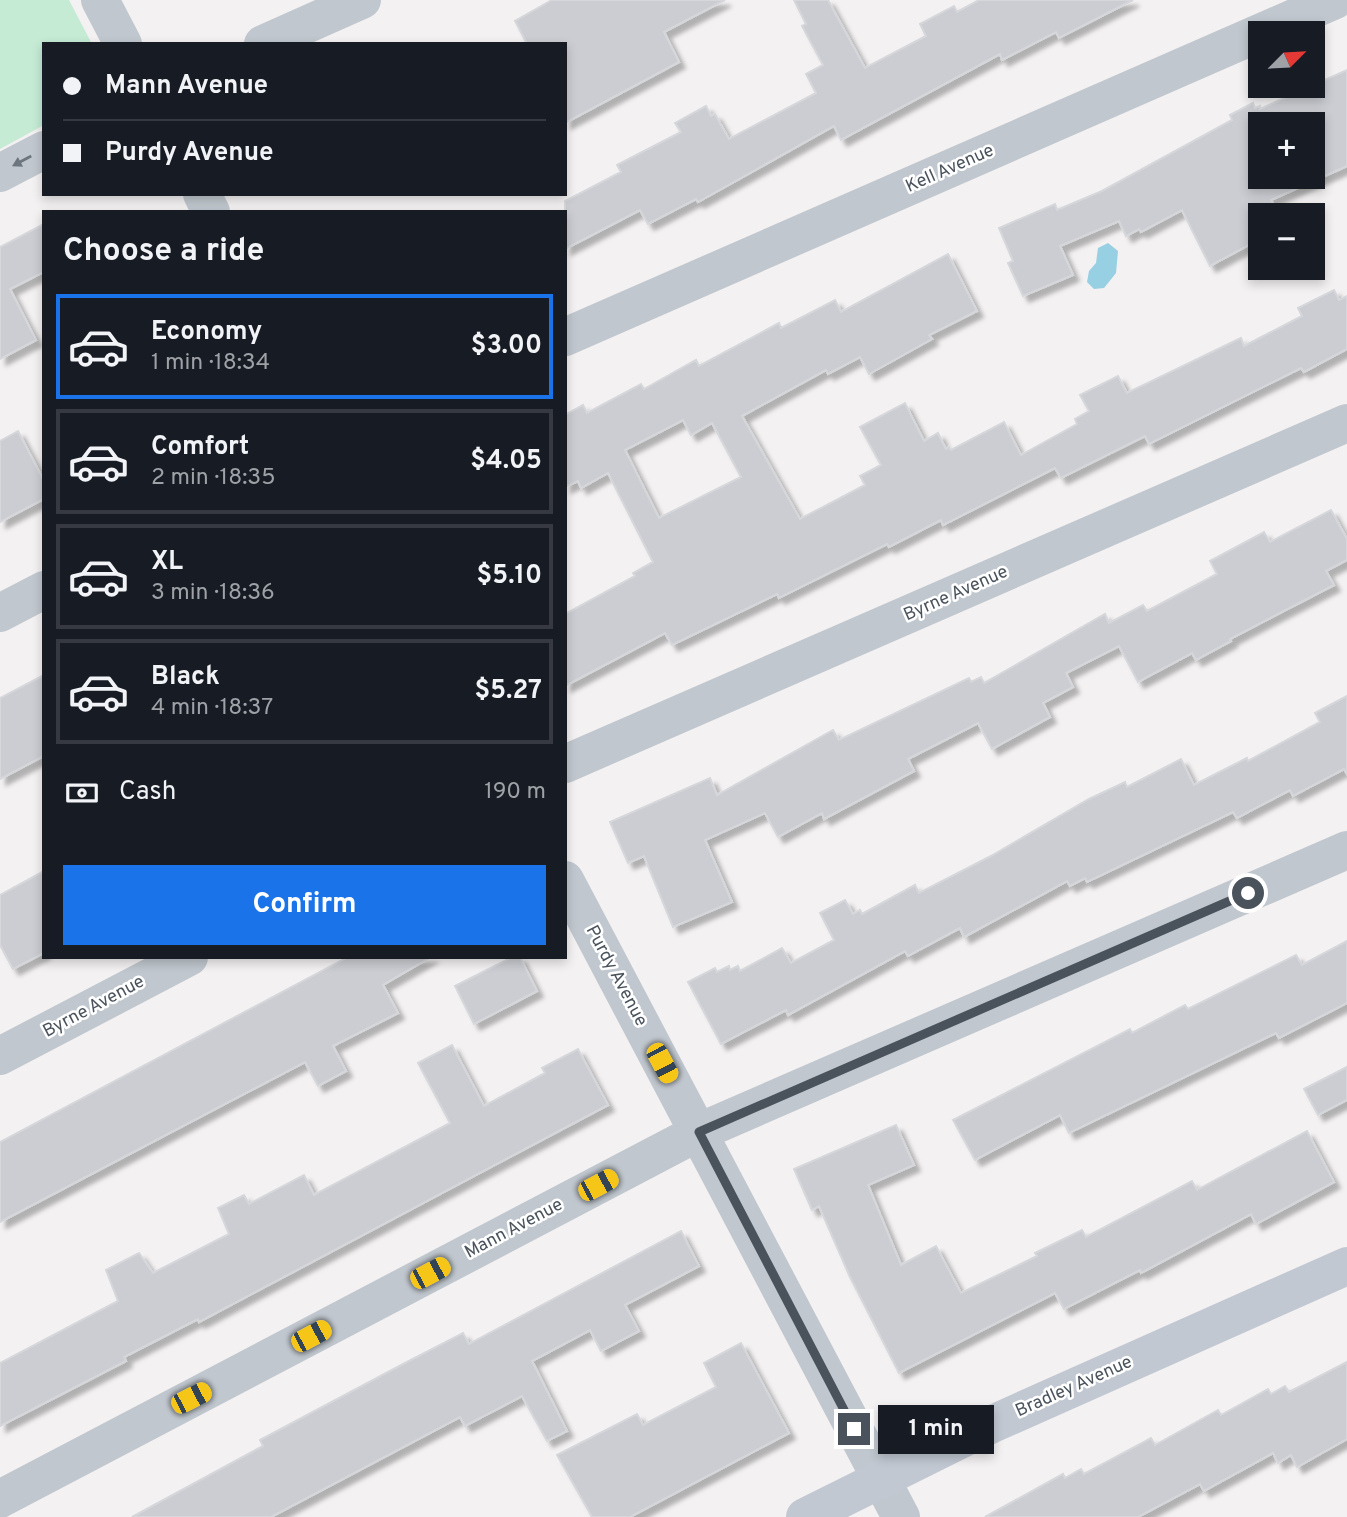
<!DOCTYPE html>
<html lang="en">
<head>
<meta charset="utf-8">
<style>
  :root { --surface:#171b24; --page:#242831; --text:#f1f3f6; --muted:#9ea1a6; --line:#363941; --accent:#1a73e8 }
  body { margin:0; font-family:Overpass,sans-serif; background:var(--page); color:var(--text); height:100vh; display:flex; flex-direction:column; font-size:26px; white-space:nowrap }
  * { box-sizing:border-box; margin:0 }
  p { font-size:23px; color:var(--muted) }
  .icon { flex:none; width:38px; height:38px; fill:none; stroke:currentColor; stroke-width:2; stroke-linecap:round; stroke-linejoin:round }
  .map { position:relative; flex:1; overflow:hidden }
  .drawer { position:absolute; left:42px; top:210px; width:525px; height:749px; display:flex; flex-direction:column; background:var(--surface); border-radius:0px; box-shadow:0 4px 10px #0003 }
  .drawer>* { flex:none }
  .banner { position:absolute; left:42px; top:42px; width:525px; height:154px; border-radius:0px; box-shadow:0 4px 10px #0003; display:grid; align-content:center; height:154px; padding:0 21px; background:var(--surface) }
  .needle { width:46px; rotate:66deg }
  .tools { position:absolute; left:1248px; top:21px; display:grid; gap:14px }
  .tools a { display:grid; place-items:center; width:77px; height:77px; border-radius:0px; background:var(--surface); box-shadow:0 4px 10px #0003; font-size:35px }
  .end { position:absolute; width:32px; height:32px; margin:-16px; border:9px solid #4a535c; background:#fff; box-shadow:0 0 0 4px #fff }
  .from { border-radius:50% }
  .bubble { position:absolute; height:49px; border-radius:0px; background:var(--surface); box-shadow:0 4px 10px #0003; font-size:23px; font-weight:700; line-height:49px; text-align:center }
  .car { position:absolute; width:21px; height:42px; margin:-21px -10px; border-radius:9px; box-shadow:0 0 5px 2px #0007; background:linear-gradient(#f5c518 24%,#345 0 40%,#f5c518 0 76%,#345 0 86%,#f5c518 0) }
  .banner b { display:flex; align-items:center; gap:24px; height:66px; font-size:26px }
  .banner b+b { border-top:2px solid var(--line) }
  .banner i { width:18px; height:18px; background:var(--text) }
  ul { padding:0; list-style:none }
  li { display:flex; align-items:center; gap:21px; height:105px; margin:0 14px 10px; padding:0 7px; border:4px solid var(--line); border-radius:0px }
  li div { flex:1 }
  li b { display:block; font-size:26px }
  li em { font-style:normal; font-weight:700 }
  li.active { border-color:var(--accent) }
  li>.icon { width:63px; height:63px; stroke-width:1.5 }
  h2 { padding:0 21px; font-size:32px; line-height:84px }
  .pay { display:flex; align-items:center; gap:18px; height:77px; padding:0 21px; font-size:26px }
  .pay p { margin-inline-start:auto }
  .cta { display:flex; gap:14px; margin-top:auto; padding:14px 21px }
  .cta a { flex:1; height:80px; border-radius:0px; background:var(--accent); color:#fff; font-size:28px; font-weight:700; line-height:80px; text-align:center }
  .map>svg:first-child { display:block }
  .green { fill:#c5ebd5 }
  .water { fill:#97cfe3 }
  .building { fill:#cbcdd2; stroke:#d5d7db; stroke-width:2; fill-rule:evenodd; filter:url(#shadow) }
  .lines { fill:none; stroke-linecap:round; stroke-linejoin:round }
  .street { stroke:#c0c7ce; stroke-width:38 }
  .secondary { stroke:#c1c8d2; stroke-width:38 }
  .oneway { fill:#6d767e }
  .route { stroke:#4a535c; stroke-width:9 }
  .labels { text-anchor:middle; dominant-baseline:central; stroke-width:5; stroke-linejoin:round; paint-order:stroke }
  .street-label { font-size:18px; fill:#4a535c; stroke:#fff }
</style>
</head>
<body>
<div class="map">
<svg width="1347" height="1517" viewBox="0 0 1347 1517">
  <defs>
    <filter id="shadow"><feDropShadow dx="6" dy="6" stdDeviation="2" flood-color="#0004"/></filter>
  </defs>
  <rect width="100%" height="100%" fill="#f3f1f1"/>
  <path class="green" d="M0 0H69L92 44H44V125L0 149Z"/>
  <path class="water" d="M1108 243 1118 251 1116 273 1104 288 1094 289 1087 282 1089 271 1096 263 1098 248Z"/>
  <path class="building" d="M552 0H725L664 32 679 62 565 123V44H527L515 21Z
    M794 0H828L865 68 926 36 920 24 954 6 957 12 979 0H1133L1059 38 1056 32 1002 60 1000 54 841 140 834 126 698 202 696 199 648 224 640 210 565 249V201L621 172 617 165 681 132 675 123 706 106 711 116 715 114 729 139 816 93 806 74 823 65 802 26 806 24Z
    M1347 70V166L1271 200 1279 215H1260V239L1210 266 1182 210 1141 232 1139 229 1126 236 1119 221 1060 246 1073 275 1023 296 1008 263 1013 261 999 228 1055 204 1057 210 1102 191 1232 120 1230 115 1253 103 1255 108 1260 106V109ZM1260 124H1312V177H1260Z
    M44 224V272L10 289 36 340 0 359V247Z
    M948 254 977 311 929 335 932 339 869 374 860 357 828 374 826 370 742 416 800 519 865 485 860 476 881 465 860 427 905 403 924 441 938 433 946 449 949 447 951 450 1004 422 1021 455 1077 424 1075 419 1089 411 1080 395 1118 376 1127 393 1241 338 1244 346 1302 316 1298 308 1334 290 1339 300 1347 296V349L1304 372 1301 368 1149 444 1145 436 1061 478 1055 468 943 525 941 520 889 547 887 544 779 598 777 594 672 645 665 633 565 686V614L635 576 633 573 653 562 608 473 581 488 578 481 565 487V415L583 405 587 413 641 384 644 389 696 360 699 366 779 323 781 328 835 300 841 312ZM683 420 691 435 712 423 741 477 659 518 625 450Z
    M18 431 44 481V499L0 522V441Z
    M1331 510 1347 539V560L1326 571 1334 585 1230 639 1231 641 1196 660 1192 653 1138 682 1119 646 1066 673 1073 687 1043 703 1050 717 992 749 978 723 908 759 914 771 824 819 822 813 778 837 765 813 705 840 732 902 673 927 644 856 628 863 610 822 710 778 717 795 833 730 839 740 969 678 971 682 981 677 984 683 1105 614 1109 623 1143 605 1147 611 1217 574 1210 561 1264 532 1270 542Z
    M44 675V756L0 779V698Z
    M1347 696V774L1344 769 1293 796 1290 790 1237 818 1233 812 1087 882 1085 878 1070 886 1067 881 964 937 960 928 908 956 905 951 788 1015 786 1010 721 1044 688 982 715 968 717 972 729 966 730 970 738 966 740 971 782 948 791 963 834 940 820 913 845 900 853 914 860 910 862 914 915 885 919 893 991 856 1089 799 1125 782 1127 787 1181 759 1194 785 1247 758 1248 761 1320 722 1315 713Z
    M44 871V953L13 969 0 945V895Z
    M1347 941V1003L1279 1038 1276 1033 1069 1133 1060 1115 975 1160 953 1120 1130 1029 1132 1033 1185 1005 1188 1009 1296 955 1302 965Z
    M348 957H431L383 985 398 1013 333 1046 346 1071 318 1086 305 1062 0 1222V1142Z
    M512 957H520L537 991 474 1024 455 986Z
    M452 1045 484 1106 545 1073 542 1068 578 1049 608 1105 199 1322 198 1319 124 1357 126 1361 0 1426V1363L118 1301 106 1270 139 1253 153 1273 229 1234 218 1208 244 1195 249 1204 304 1175 314 1195 450 1123 418 1063Z
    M1347 1067V1100L1318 1115 1304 1089Z
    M896 1125 914 1165 868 1185 901 1265 936 1246 961 1293 1037 1256 1035 1253 1082 1230 1086 1237 1192 1181 1197 1190 1307 1131 1334 1182 1256 1224 1251 1214 1141 1273 1140 1270 1064 1309 1055 1293 899 1373 850 1277 819 1206 812 1210 794 1169Z
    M681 1231 699 1266 625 1305 639 1331 601 1351 590 1330 532 1361 567 1431 547 1441 522 1396 465 1426 460 1417 271 1517H132L263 1446 260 1440 405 1363 463 1333 469 1344Z
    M741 1343 789 1433 630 1517H592L557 1455 637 1414 643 1425 716 1387 704 1363Z
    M1347 1362V1439L1297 1467 1291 1455 1278 1463 1273 1453 1204 1491 1200 1484 1138 1517H985L1063 1474 1065 1478 1081 1469 1084 1474 1151 1438 1155 1445 1218 1410 1221 1415 1268 1389 1271 1394 1285 1386 1289 1392Z"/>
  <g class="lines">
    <path class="street" d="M100 0 123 44
      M263 44 362 0
      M0 173 44 150
      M202 194 211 212
      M565 337 1335 0
      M0 613 44 590
      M565 764 1347 423
      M565 880 901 1517
      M0 1056 189 957
      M0 1499 699 1132 1347 850"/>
    <path class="secondary" d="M805 1517 990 1425 1347 1266"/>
  </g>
  <defs><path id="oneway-solid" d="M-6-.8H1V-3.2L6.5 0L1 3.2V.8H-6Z" transform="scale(1.75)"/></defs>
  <use class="oneway" href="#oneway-solid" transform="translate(22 161) rotate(152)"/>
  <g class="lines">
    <path class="route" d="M854 1429 699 1132 1248 893"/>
  </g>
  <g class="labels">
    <g class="street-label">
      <text transform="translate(950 169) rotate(-24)">Kell Avenue</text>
      <text transform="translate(956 594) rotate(-24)">Byrne Avenue</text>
      <text transform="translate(616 976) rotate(62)">Purdy Avenue</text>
      <text transform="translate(94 1007) rotate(-28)">Byrne Avenue</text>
      <text transform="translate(514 1229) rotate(-28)">Mann Avenue</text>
      <text transform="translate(1074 1387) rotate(-24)">Bradley Avenue</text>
    </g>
  </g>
</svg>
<div class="tools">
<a><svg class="needle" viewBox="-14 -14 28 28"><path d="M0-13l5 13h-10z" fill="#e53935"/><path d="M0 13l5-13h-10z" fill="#9ea1a6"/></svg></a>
<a>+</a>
<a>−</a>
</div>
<i class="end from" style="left:1248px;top:893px"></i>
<i class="end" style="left:854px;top:1429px"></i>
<div class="bubble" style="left:878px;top:1405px;width:116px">1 min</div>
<i class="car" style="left:662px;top:1063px;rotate:152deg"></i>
<i class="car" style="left:598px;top:1185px;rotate:62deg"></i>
<i class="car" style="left:430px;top:1273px;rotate:62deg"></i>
<i class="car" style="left:311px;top:1336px;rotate:62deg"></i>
<i class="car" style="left:191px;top:1398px;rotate:63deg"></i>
<div class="banner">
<b><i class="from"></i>Mann Avenue</b>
<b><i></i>Purdy Avenue</b>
</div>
<section class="drawer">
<h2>Choose a ride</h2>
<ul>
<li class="active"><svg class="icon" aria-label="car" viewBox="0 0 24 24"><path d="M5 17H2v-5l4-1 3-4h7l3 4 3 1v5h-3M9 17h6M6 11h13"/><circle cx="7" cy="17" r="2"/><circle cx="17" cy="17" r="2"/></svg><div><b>Economy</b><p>1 min · 18:34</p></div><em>$3.00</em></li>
<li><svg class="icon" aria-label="car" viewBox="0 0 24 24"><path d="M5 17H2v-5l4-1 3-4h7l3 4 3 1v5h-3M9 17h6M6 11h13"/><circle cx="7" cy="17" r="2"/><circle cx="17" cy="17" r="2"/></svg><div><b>Comfort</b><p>2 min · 18:35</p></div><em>$4.05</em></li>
<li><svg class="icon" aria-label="car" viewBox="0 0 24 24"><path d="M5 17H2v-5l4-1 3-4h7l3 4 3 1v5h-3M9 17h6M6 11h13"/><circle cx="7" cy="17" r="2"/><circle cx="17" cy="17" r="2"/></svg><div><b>XL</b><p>3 min · 18:36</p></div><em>$5.10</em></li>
<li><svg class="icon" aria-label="car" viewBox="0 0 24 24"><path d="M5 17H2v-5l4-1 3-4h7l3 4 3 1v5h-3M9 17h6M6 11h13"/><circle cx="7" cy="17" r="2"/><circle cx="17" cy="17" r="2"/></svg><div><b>Black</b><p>4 min · 18:37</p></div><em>$5.27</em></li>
</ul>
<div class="pay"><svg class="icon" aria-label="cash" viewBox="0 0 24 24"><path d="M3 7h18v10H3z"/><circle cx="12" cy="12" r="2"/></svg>Cash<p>190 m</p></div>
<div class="cta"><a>Confirm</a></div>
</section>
</div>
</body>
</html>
